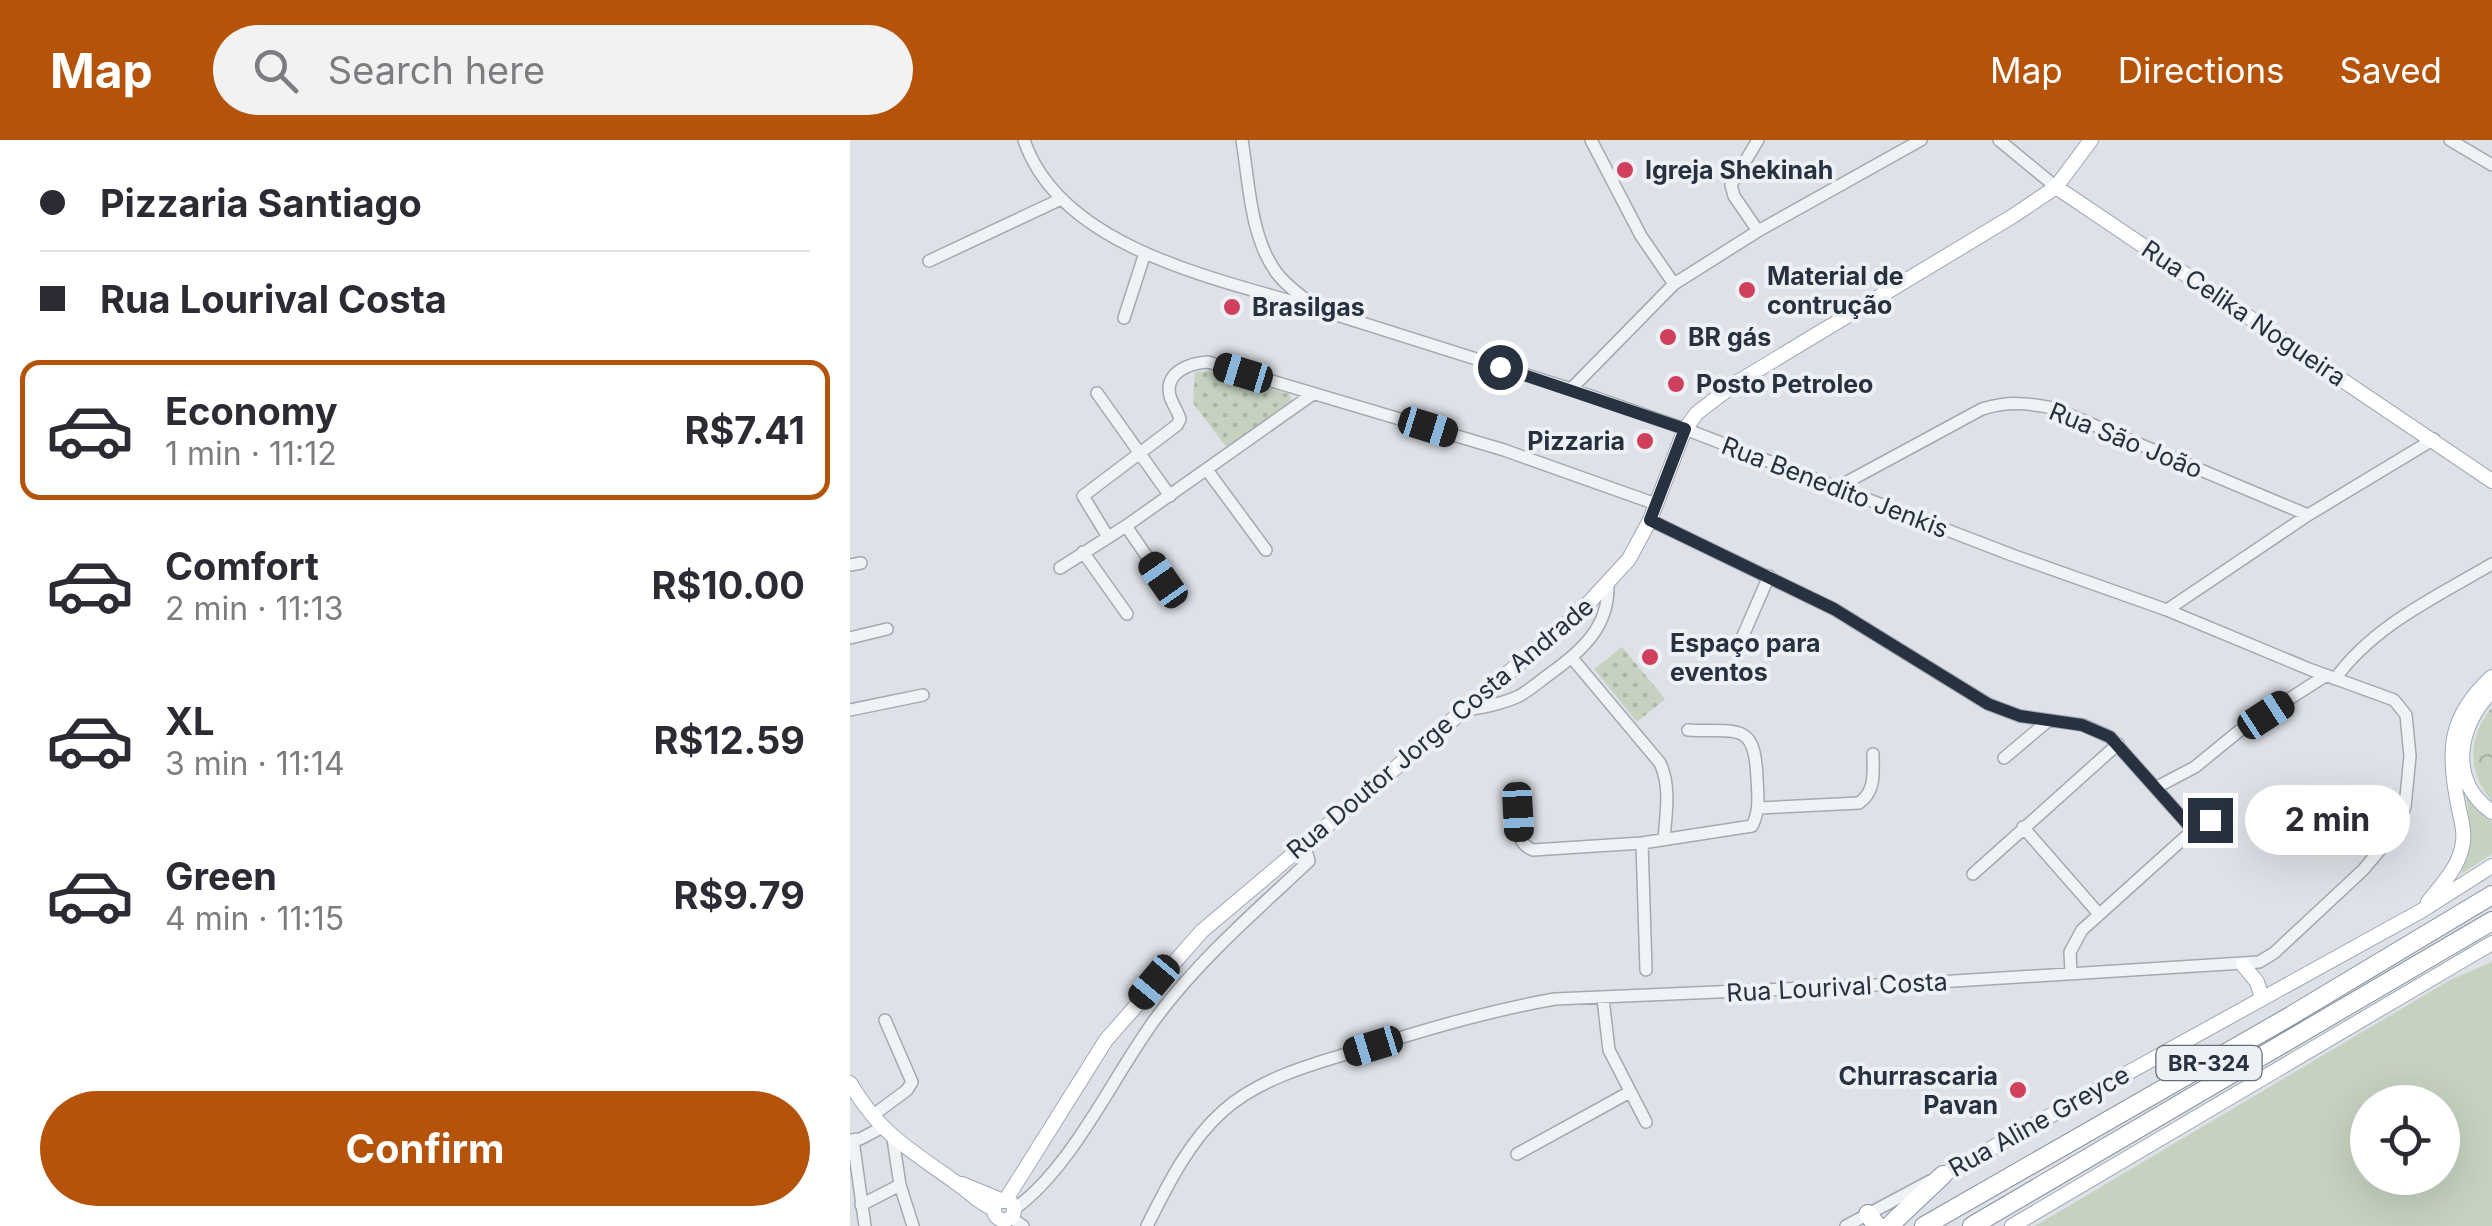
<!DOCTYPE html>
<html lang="en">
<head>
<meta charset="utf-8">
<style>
  :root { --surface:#fff; --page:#f2f2f3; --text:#2b2b33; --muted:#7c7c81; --line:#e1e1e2; --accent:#b45309 }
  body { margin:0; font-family:Inter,sans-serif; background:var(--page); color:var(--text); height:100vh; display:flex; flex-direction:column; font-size:38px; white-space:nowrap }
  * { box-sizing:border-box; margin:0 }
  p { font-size:32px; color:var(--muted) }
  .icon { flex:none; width:55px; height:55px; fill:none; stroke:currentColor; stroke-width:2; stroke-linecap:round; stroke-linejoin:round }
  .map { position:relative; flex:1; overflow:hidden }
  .panel { display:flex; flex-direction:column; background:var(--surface); width:850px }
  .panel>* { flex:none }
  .banner { display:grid; align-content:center; height:220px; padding:0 40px; background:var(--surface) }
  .tools { position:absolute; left:1500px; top:945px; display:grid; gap:20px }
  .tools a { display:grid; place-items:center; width:110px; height:110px; border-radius:50%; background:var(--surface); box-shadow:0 10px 40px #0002; font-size:50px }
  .end { position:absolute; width:45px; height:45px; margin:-22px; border:12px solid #27313f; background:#fff; box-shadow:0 0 0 5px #fff }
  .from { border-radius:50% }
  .bubble { position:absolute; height:70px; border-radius:35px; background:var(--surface); box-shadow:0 10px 40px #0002; font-size:32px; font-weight:700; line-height:70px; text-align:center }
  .car { position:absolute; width:30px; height:60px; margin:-30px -15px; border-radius:12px; box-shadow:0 0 8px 2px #0007; background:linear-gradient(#222 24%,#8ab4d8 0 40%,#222 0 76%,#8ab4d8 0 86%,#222 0) }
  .banner b { display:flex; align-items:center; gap:35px; height:95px; font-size:38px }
  .banner b+b { border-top:2px solid var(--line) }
  .banner i { width:25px; height:25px; background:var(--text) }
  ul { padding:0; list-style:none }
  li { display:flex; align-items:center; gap:30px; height:140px; margin:0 20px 15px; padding:0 20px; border:5px solid transparent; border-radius:20px }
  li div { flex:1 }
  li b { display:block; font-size:38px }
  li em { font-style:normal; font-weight:700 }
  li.current { border-color:var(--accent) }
  li>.icon { width:90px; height:90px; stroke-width:1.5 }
  .cta { display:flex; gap:20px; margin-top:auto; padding:20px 40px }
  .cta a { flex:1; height:115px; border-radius:60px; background:var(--accent); color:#fff; font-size:40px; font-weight:700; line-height:115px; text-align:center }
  header { display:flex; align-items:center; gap:60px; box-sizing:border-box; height:140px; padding:0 50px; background:var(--accent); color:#fff }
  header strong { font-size:48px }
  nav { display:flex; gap:55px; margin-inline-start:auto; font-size:35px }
  .search { width:700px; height:90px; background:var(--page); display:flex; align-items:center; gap:25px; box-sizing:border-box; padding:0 35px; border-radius:55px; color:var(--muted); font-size:38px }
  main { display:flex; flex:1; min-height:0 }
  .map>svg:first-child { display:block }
  .grass { fill:#c5d2bf; fill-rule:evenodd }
  .forest { fill:url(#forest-crowns) }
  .park { fill:url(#park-dots) }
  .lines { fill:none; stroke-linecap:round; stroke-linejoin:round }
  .minor-casing { stroke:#a3a9b2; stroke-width:14 }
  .major-casing { stroke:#9da7b4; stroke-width:16 }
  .highway-casing { stroke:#85909f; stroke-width:20 }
  .minor { stroke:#f0f3f6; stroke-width:11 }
  .major { stroke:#fff; stroke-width:14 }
  .highway { stroke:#fff; stroke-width:18 }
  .route { stroke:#27313f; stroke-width:12 }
  .poi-dot { fill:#d0405d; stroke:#edf1f5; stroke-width:4 }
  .labels { text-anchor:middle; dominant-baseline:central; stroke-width:8; stroke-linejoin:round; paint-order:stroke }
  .shield { fill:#edf1f5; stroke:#626b76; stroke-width:2.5 }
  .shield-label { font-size:22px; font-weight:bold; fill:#27313f }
  .poi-label { font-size:25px; font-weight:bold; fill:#27313f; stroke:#edf1f5; text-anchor:start }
  .street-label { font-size:25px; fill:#27313f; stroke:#edf1f5 }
</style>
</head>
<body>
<header>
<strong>Map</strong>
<div class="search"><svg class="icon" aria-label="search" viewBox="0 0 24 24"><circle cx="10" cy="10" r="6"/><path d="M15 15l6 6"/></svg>Search here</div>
<nav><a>Map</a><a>Directions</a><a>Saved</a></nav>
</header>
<main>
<section class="panel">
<div class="banner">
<b><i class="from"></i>Pizzaria Santiago</b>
<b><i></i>Rua Lourival Costa</b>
</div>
<ul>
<li class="current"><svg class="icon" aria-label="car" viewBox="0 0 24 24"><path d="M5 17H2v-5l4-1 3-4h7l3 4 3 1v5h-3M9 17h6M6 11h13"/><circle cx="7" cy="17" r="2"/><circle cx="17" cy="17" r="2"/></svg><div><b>Economy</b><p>1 min · 11:12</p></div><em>R$7.41</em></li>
<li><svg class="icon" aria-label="car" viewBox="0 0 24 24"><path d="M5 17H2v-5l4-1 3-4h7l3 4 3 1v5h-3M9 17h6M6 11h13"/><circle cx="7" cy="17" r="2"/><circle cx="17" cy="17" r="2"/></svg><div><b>Comfort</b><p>2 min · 11:13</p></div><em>R$10.00</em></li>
<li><svg class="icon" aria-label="car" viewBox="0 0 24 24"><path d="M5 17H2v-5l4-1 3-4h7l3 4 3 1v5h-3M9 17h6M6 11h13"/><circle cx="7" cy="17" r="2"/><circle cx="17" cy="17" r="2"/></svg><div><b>XL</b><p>3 min · 11:14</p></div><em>R$12.59</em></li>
<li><svg class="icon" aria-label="car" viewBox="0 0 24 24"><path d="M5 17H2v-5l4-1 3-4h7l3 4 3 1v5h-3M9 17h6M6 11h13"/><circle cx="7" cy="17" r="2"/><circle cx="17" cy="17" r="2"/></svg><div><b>Green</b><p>4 min · 11:15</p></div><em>R$9.79</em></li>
</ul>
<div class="cta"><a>Confirm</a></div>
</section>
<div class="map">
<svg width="1642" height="1086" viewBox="0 0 1642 1086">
  <defs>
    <pattern id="forest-crowns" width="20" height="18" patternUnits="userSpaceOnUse" patternTransform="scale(2.5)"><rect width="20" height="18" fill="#c5d2bf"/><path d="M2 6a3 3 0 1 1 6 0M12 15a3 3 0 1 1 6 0" fill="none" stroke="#a9b5a5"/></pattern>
    <pattern id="park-dots" width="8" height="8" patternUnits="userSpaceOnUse" patternTransform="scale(2.5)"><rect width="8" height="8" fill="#c5d2bf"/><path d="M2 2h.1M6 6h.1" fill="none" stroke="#a9b5a5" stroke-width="1.8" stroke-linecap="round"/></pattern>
  </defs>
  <rect width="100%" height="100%" fill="#dee2e8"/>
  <path class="grass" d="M1614 648 1622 665 1642 682V714L1611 734C1623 702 1621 681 1614 648Z
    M1642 822V1086H1185L1600 840ZM1518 962H1592V1038H1518Z"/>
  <path class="forest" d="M1642 567V661C1616 632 1618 596 1642 567Z"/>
  <path class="park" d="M358 231 439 254 443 262 377 308 343 263 345 232Z
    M772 507 815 559 787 582 744 529Z"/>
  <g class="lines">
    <g class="minor-casing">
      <path id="minor" d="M174 0C210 107 364 138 461 167
        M741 0 791 96 824 144
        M908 0 881 45 884 56 908 91
        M1149 0 1206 47
        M1600 0 1642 25
        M79 121 209 60
        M274 178 295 113
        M721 249 824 144 908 91 1071 0
        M247 253 320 356
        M357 330 416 410
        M986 348 1132 269C1158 261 1177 263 1203 268L1458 375
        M800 380 984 469 1138 564 1170 576 1233 585 1260 597 1343 690
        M276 386 313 440
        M258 397 233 356 327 285 330 279C328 271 322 264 320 256 314 232 340 223 358 222L654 310 806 364
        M233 412 277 474
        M0 425 11 423
        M210 428 276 386 463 254
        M1317 470 1458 375 1584 299
        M0 498 37 489
        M892 498 919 436
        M722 518 810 623C821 646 816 674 814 699
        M1485 539C1524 485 1586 457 1642 424
        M0 570 73 555
        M616 570C634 567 652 564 669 556 680 550 691 540 701 533 733 510 759 486 758 445
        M1154 618 1198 581
        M1307 647 1345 627 1389 591 1475 536
        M908 668 1009 663C1026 651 1023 633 1023 614
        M668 672C669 688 666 703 683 710L792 703 902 686C910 671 908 655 907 639 905 580 888 593 838 590
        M1173 687 1249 774
        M792 703 796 830
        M1123 734 1268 604
        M1221 833 1220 812 1232 790 1343 690 1377 669
        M753 859 759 910 796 982
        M22 976 57 950 62 942 35 880
        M0 1000 10 999 31 988
        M3 1000 15 1086
        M667 1014 778 953
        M50 1045 63 1086
        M11 1065 50 1045 43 999
        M163 1070C224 1027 264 933 309 874 352 817 407 770 459 721L454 703
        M160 1077 173 1086
        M297 1086C317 1046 339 1001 373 971 412 936 470 922 520 907 581 888 642 870 705 859L1072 843 1409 822 1424 813 1513 730 1545 692 1555 667 1560 616 1556 575 1544 560 1459 529 1317 470 1162 415 835 289 721 249 468 169C454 158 437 147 426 132 400 96 399 42 392 0
        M996 1086 1080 1041"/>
    </g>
    <g class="major-casing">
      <path id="major" d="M1206 47 1642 341
        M1642 551C1607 586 1598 641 1642 672
        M1578 762C1593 743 1610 726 1613 702 1615 689 1610 676 1608 664 1597 610 1599 576 1642 537
        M1393 825 1407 842 1412 858
        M0 943C31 995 58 1008 105 1042 119 1051 128 1063 144 1069
        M1093 1035 1571 771 1642 726
        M112 1044 153 1061
        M144 1070a10 10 0 1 1 20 0a10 10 0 1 1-20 0Z
        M155 1061 256 900 352 791 703 495 735 467 779 419 800 380 835 289 847 273 886 243 1163 76 1206 47 1241 0
        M1162 1086 1642 803"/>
    </g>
    <g class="highway-casing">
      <path id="highway" d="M1018 1074 1027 1086
        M1039 1086 1093 1035
        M1074 1086 1437 878 1642 755
        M1122 1086 1642 781"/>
    </g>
    <use href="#minor" class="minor"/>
    <use href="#major" class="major"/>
    <use href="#highway" class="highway"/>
  </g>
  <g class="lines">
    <path class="route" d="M650 227 835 289 800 380 984 469 1138 564 1170 576 1232 585 1260 597 1343 690 1360 680"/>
  </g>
  <g class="poi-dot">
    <circle cx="775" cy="30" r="10"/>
    <circle cx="897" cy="150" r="10"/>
    <circle cx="382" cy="167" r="10"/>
    <circle cx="818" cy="197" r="10"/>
    <circle cx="826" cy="244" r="10"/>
    <circle cx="795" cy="301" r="10"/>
    <circle cx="800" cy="517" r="10"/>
    <circle cx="1168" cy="950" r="10"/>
  </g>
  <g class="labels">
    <rect class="shield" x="1306.5" y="906" width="105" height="34" rx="8"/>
    <g class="shield-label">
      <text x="1359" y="923">BR-324</text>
    </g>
    <g class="poi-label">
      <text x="795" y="30">Igreja Shekinah</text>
      <text x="917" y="136">Material de<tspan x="917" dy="29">contrução</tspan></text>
      <text x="402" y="167">Brasilgas</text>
      <text x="838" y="197">BR gás</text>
      <text x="846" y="244">Posto Petroleo</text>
      <text x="775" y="301" text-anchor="end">Pizzaria</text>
      <text x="820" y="503">Espaço para<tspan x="820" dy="29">eventos</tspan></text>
      <text x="1148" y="936" text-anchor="end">Churrascaria<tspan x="1148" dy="29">Pavan</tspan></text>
    </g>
    <g class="street-label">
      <text transform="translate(1394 173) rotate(34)">Rua Celika Nogueira</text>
      <text transform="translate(1276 300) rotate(22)">Rua São João</text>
      <text transform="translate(985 347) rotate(21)">Rua Benedito Jenkis</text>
      <text transform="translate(590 588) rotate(-40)">Rua Doutor Jorge Costa Andrade</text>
      <text transform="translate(987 847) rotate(-3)">Rua Lourival Costa</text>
      <text transform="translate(1189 981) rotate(-29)">Rua Aline Greyce</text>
    </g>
  </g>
</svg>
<div class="tools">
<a><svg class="icon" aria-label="locate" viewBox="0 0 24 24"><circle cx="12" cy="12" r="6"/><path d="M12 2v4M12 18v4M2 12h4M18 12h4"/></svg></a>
</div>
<i class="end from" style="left:650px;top:227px"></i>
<i class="end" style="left:1360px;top:680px"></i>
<div class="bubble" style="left:1395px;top:645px;width:165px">2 min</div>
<i class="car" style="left:393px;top:233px;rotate:287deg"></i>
<i class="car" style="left:578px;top:287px;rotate:107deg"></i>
<i class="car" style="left:313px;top:440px;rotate:325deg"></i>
<i class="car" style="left:1416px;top:575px;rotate:57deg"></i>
<i class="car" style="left:668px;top:672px;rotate:177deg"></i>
<i class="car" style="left:304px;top:842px;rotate:220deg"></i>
<i class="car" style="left:523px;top:906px;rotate:253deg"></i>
</div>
</main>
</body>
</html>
